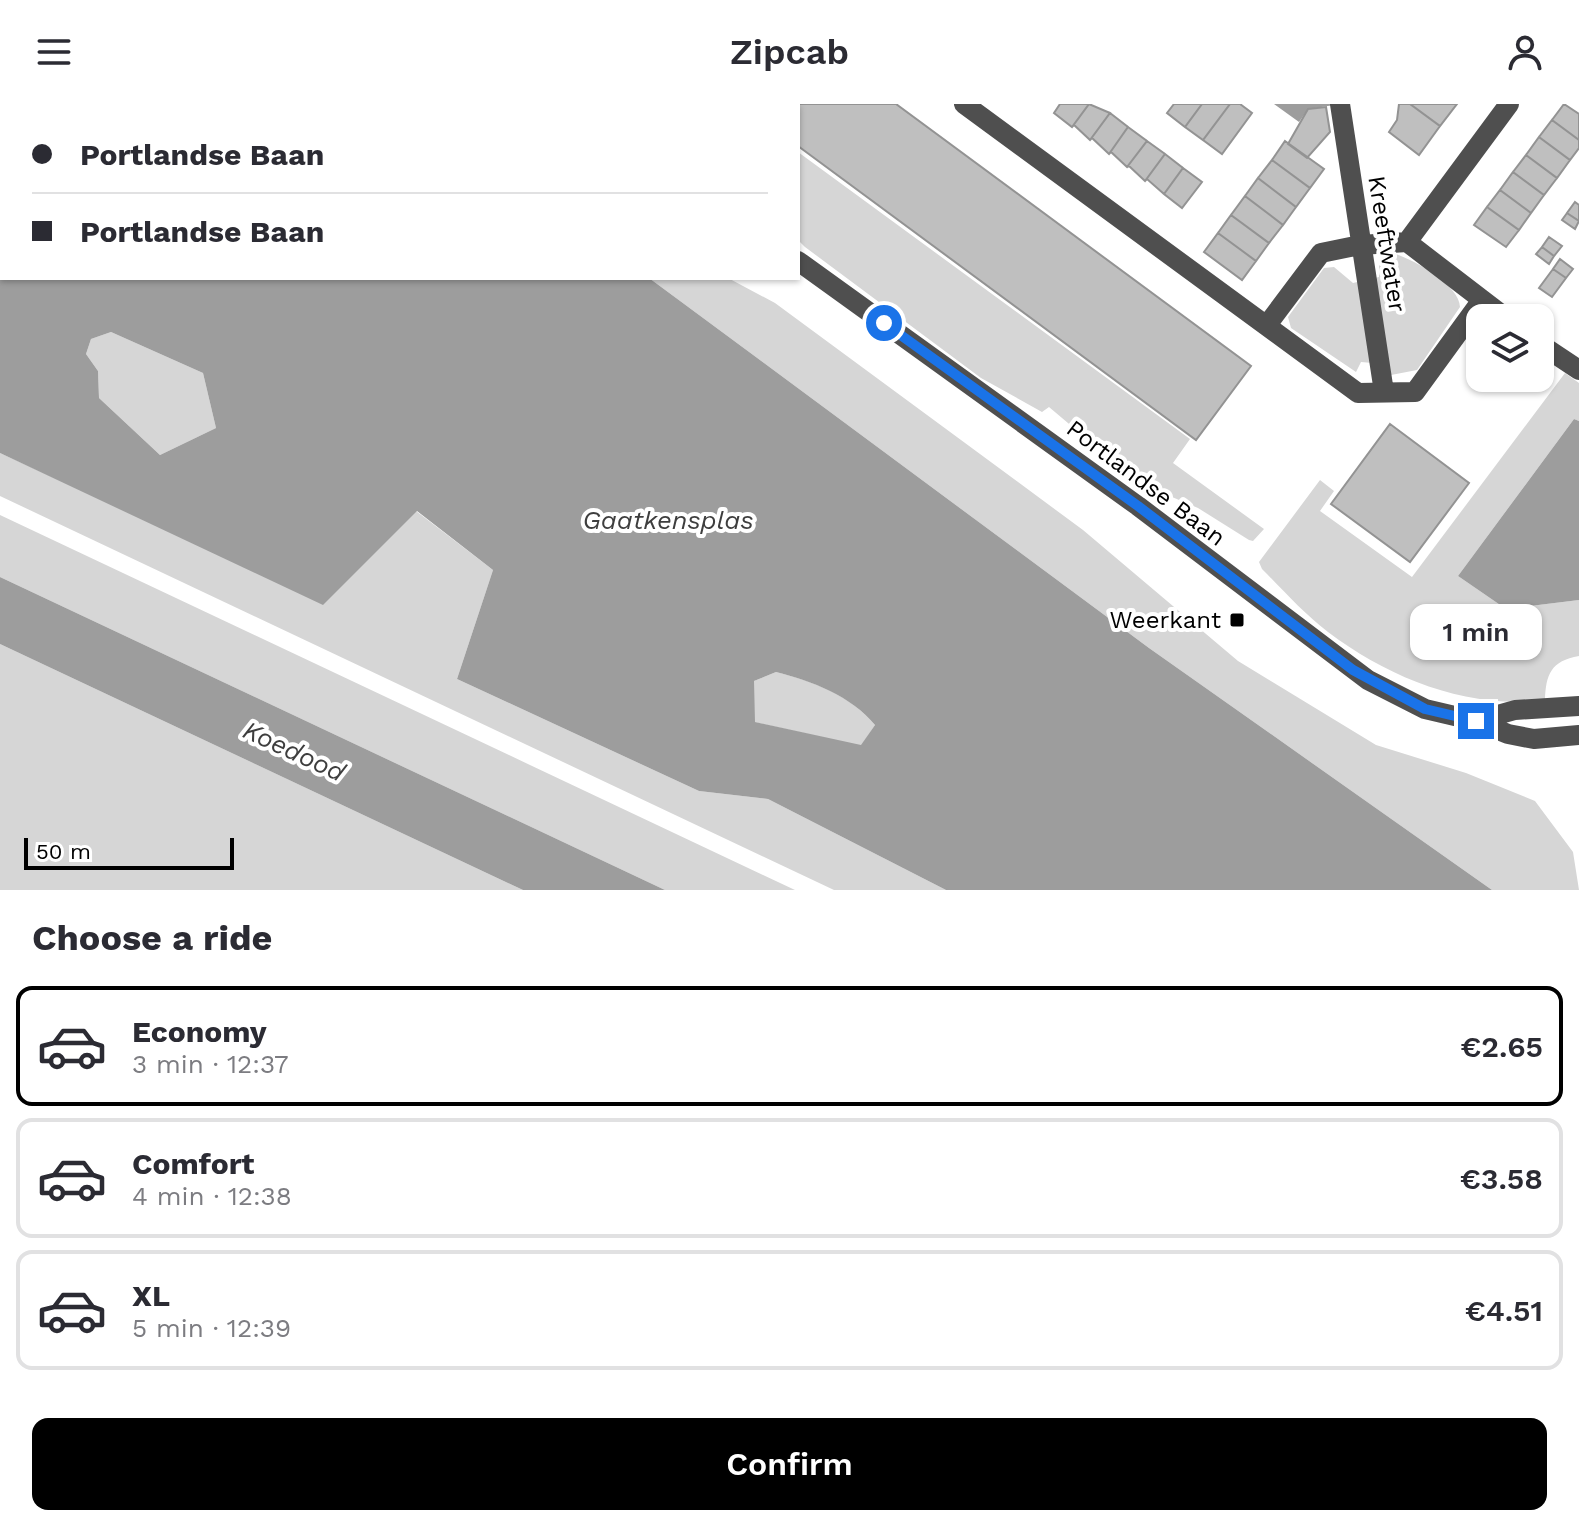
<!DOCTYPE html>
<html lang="en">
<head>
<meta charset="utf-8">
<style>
  :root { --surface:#fff; --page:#f2f2f3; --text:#2b2b33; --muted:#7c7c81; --line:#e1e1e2; --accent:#000 }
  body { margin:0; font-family:"Work Sans",sans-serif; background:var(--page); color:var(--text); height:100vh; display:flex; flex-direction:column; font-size:30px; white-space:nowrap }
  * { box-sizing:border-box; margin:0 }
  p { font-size:26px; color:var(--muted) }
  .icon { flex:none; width:44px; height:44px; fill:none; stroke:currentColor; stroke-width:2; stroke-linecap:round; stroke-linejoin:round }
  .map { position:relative; height:786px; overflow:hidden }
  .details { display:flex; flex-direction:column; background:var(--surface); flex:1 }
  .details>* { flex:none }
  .top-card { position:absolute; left:0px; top:0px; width:800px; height:176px; box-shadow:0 2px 6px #0004; display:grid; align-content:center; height:176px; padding:0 32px; background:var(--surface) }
  .buttons { position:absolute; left:1466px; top:200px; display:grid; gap:16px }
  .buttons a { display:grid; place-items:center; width:88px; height:88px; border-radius:16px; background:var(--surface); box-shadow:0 2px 6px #0004; font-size:40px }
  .scale { position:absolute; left:24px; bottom:20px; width:210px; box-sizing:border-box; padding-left:8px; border:4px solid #000; border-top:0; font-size:22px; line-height:28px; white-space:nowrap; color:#000; -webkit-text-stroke:6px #fff; paint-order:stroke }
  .end { position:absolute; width:36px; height:36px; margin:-18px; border:10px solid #1a73e8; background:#fff; box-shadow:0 0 0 4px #fff }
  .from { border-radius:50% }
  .bubble { position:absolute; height:56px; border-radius:16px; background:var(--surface); box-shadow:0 2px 6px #0004; font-size:26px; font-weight:600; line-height:56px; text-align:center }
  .top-card b { display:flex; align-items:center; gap:28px; height:76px; font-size:30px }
  .top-card b+b { border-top:2px solid var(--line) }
  .top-card i { width:20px; height:20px; background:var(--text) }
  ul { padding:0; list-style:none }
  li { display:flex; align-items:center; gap:24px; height:120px; margin:0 16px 12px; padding:0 16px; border:4px solid var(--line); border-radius:16px }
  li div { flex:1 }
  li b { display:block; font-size:30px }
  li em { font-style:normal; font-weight:600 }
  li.selected { border-color:var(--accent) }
  li>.icon { width:72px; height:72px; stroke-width:1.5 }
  h2 { padding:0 32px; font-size:36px; line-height:96px }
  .button { display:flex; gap:16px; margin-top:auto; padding:16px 32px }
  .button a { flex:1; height:92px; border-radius:16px; background:var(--accent); color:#fff; font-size:32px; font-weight:600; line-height:92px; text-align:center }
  header { display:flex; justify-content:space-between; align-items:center; height:104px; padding:0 32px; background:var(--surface); font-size:36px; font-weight:600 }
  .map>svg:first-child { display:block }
  .green { fill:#d6d6d6 }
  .water { fill:#9d9d9d; fill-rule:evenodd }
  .building { fill:#bfbfbf; stroke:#939393; stroke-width:2 }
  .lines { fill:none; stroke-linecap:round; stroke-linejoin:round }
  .minor { stroke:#4f4f4f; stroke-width:20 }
  .route { stroke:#1a73e8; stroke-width:10 }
  .poi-dot { fill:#000; stroke:#fff; stroke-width:3 }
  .labels { text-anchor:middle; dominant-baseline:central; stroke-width:8; stroke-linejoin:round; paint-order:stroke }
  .street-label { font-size:24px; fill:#000; stroke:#fff }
  .poi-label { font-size:24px; fill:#000; stroke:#fff; text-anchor:end }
  .water-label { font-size:26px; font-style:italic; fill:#3e3e3e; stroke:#fff }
</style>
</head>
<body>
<header><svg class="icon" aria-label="menu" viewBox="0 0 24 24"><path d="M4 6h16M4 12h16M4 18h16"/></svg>Zipcab<svg class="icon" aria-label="person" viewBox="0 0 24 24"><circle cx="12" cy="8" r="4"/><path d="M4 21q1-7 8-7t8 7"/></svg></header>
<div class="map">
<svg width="1579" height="786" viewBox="0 0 1579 786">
  <rect width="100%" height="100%" fill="#fff"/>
  <path class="green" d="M798 48 1190 335 1173 359 1264 425 1253 437 1249 436 1198 404 1139 379 1049 303 1042 308 981 274 805 143 798 136Z
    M1392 149C1412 154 1460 181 1460 203L1417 266 1391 271 1384 260 1361 258 1356 268 1291 224 1288 213 1324 164 1334 163 1353 179 1379 173V153Z
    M649 174H728L775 199 1083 426 1238 557 1376 641 1466 669 1535 697 1573 748 1579 786H1492L1149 544Z
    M111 228 203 269 216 324 160 351 99 294 98 267 86 250 91 235Z
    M1565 269 1579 279V317L1574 315 1458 472 1506 505 1579 496V552C1551 557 1546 570 1545 596 1468 606 1389 574 1328 528 1304 510 1283 486 1262 465L1259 458 1320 376 1334 387 1320 407 1412 473Z
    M0 349 131 409 416 407 493 466 457 575 699 687 768 695 946 786H834L0 392Z
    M0 411 795 786H665L0 473Z
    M0 540 523 786H0Z
    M776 568C813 577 851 592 875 621L861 642 754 618V577Z"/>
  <path class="water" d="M0 0H414L416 2H2V174H649L1149 544 1492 786H946L768 695 699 687 457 575 493 466 417 407 323 501 0 349ZM111 228 203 269 216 324 160 351 99 294 98 267 86 250 91 235ZM776 568C812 577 851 592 875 621L861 641 755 618 754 577Z
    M1274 0H1341L1308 5 1299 18Z
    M1574 315 1579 317V496L1506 505 1458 472Z
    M0 473 665 786H523L0 540Z"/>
  <path class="building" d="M786 0H896L1251 262 1196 336 798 42V2Z
    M1060 0H1089L1072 23 1054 9Z
    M1089 0 1110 9 1090 36 1074 21 1072 23Z
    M1174 0H1202L1185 23 1167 9Z
    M1202 0H1230L1203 36 1185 23Z
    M1230 0H1240L1252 9 1222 50 1203 36Z
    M1399 0H1410L1440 22 1419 51 1389 28 1397 16Z
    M1410 0H1457L1440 22Z
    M1564 0 1579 10V36L1552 16Z
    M1326 3 1330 28 1307 54 1288 40 1308 5Z
    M1110 9 1128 23 1109 50 1092 34 1090 36Z
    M1552 16 1579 36V44L1570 56 1539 33Z
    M1128 23 1147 37 1127 63 1111 48 1109 50Z
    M1539 33 1570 56 1557 74 1526 51Z
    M1147 37 1165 50 1145 77 1129 62 1127 63Z
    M1285 37 1324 65 1310 84 1272 56Z
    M1165 50 1183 64 1164 90 1147 75 1145 77Z
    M1526 51 1557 74 1544 91 1513 68Z
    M1272 56 1310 84 1296 103 1258 74Z
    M1183 64 1202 78 1182 104 1164 90Z
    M1513 68 1544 91 1531 109 1500 86Z
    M1258 74 1296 103 1283 121 1245 92Z
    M1500 86 1531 109 1519 126 1487 103Z
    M1245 92 1283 121 1269 139 1231 111Z
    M1575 98 1579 101V117L1567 109Z
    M1487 103 1519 126 1506 143 1474 121Z
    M1567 109 1579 117 1575 125 1562 116Z
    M1231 111 1269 139 1256 157 1218 129Z
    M1218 129 1256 157 1242 176 1204 148Z
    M1549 133 1562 142 1554 152 1542 143Z
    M1542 143 1554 152 1549 160 1536 150Z
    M1560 155 1573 165 1566 174 1553 165Z
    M1553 165 1566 174 1552 193 1539 184Z
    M1390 320 1469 379 1410 458 1331 400Z"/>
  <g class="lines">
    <path class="minor" d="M584 0 586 2
      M964 0 1358 289 1415 288 1482 196
      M1340 0 1384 288
      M752 2 754 0
      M1407 138 1509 0
      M798 157 1138 402 1368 576 1425 605 1476 617 1508 630 1534 635 1579 631
      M1267 221 1321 149 1360 141 1407 138 1506 214
      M1540 240 1579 266
      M1476 617 1515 606 1579 602"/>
  </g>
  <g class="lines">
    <path class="route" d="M884 219 1138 402 1353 566 1425 605 1476 617"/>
  </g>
  <rect class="poi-dot" x="1229" y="508" width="16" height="16" rx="4"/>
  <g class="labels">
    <g class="street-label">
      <text transform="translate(1387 140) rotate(81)">Kreeftwater</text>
      <text transform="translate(1146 379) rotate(37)">Portlandse Baan</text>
    </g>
    <g class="poi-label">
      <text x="1221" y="516">Weerkant</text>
    </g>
    <g class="water-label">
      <text x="668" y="416">Gaatkensplas</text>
      <text transform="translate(294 647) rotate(25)">Koedood</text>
    </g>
  </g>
</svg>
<div class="buttons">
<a><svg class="icon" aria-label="layers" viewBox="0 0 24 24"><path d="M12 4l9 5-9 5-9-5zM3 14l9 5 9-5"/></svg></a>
</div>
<div class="scale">50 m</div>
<i class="end from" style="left:884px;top:219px"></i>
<i class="end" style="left:1476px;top:617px"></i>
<div class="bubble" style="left:1410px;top:500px;width:132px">1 min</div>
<div class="top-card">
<b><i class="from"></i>Portlandse Baan</b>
<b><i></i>Portlandse Baan</b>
</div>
</div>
<section class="details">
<h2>Choose a ride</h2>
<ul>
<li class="selected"><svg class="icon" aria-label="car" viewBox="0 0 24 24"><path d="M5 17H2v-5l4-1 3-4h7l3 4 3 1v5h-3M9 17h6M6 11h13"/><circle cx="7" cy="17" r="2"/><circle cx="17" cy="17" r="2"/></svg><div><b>Economy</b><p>3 min · 12:37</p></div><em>€2.65</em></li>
<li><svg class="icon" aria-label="car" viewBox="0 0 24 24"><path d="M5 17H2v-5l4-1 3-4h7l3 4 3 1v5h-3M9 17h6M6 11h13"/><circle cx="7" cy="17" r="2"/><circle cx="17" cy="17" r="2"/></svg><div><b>Comfort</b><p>4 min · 12:38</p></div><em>€3.58</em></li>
<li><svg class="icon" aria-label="car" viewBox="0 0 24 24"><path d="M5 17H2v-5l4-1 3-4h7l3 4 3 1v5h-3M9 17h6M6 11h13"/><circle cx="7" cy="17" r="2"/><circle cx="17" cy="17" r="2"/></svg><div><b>XL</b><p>5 min · 12:39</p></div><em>€4.51</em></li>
</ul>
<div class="button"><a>Confirm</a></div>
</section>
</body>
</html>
